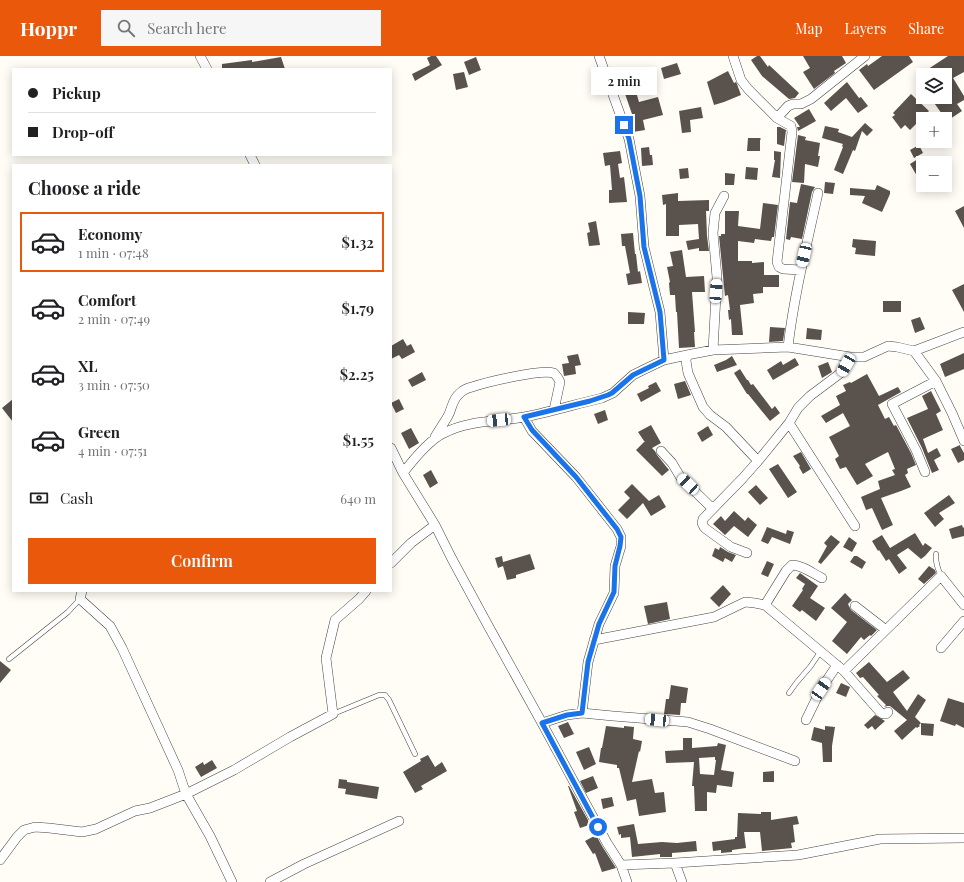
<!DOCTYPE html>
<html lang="en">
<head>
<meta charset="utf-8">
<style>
  :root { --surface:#fff; --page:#f6f6f6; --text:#202124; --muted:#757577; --line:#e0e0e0; --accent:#ea580c }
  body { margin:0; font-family:"Playfair Display",serif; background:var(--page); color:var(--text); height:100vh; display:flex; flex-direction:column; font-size:15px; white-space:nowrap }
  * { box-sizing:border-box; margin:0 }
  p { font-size:13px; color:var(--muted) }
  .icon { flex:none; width:22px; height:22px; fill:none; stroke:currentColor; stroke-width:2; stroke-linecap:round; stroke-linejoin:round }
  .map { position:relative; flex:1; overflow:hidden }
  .side { position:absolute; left:12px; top:108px; width:380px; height:428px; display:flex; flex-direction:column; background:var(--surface); border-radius:0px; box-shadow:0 2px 10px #0003 }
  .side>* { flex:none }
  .banner { position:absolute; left:12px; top:12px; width:380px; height:88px; border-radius:0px; box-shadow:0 2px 10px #0003; display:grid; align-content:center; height:88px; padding:0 16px; background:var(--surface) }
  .tools { position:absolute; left:916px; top:12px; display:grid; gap:8px }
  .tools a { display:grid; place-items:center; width:36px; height:36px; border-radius:0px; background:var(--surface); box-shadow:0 2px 10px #0003; font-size:20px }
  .end { position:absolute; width:18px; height:18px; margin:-9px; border:5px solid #1a73e8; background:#fff; box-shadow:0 0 0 2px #fff }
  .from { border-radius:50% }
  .bubble { position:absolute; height:28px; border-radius:0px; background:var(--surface); box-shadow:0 2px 10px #0003; font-size:13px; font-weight:600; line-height:28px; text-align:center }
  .car { position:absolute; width:12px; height:24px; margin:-12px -6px; border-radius:5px; box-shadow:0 0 3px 1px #0007; background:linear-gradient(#fff 24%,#345 0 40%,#fff 0 76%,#345 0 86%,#fff 0) }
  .banner b { display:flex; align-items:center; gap:14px; height:38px; font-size:15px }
  .banner b+b { border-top:1px solid var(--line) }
  .banner i { width:10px; height:10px; background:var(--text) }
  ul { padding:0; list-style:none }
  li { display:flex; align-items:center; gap:12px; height:60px; margin:0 8px 6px; padding:0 8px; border:2px solid transparent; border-radius:0px }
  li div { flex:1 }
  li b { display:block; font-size:15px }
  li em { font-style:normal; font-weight:600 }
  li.current { border-color:var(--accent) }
  li>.icon { width:36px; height:36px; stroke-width:1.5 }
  h2 { padding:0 16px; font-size:18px; line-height:48px }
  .pay { display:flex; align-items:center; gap:10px; height:44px; padding:0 16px; font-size:15px }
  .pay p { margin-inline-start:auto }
  .button { display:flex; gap:8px; margin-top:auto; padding:8px 16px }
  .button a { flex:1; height:46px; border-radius:0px; background:var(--accent); color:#fff; font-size:16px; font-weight:600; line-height:46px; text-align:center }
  header { display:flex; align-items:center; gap:24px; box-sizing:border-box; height:56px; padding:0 20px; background:var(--accent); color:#fff }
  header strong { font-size:19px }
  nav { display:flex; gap:22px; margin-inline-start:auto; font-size:14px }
  .search { width:280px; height:36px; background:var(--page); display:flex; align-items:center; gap:10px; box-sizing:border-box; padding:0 14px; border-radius:0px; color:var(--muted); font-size:15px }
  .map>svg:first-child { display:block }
  .building { fill:#5a524d; fill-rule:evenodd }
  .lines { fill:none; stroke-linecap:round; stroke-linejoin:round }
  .lane-casing { stroke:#444; stroke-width:5.5 }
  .street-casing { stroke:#444; stroke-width:10 }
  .lane { stroke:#fff; stroke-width:4.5 }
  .street { stroke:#fff; stroke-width:9 }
  .route { stroke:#1a73e8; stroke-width:5 }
</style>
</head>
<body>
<header>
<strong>Hoppr</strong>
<div class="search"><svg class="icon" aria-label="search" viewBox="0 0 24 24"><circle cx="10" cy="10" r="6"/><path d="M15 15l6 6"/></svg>Search here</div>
<nav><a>Map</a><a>Layers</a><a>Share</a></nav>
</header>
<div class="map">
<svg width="964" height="826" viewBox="0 0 964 826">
  <rect width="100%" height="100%" fill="#fffdf5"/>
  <path class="building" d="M431 0H436L442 9 415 25 412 18 430 9 427 2Z
    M757 0H760L768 11 769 9 799 37 795 42 789 43 762 20 751 4Z
    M803 0H842L846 7 834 15 835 17 814 33 803 16 810 12Z
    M882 0H909L913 6 874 34 859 14 867 8 868 10Z
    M948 0H964V16L953 22 964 40V44L957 48 962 55 950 63 947 59 944 61 930 41H945V19H919Z
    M281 1 285 13H222V8L252 4V6Z
    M476 1 481 14 469 19 464 6Z
    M677 7 681 18 664 23 661 12Z
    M728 15 734 27 736 26 737 28 741 39 724 46 714 49 707 26Z
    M464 16 468 31 456 34 453 18Z
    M847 26 859 42 861 41 868 50 858 57 846 42 831 55 824 47Z
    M634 29 639 46 658 41 663 59 643 64 645 74 633 76 630 58H632L623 32Z
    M911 38 929 55 910 74 905 69 901 73 892 61 895 59 893 57Z
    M701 51 703 62 690 64 691 76 682 77 679 55Z
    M809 53 816 65 798 75 797 71H800L794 62Z
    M865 67 873 74 867 80 862 75 855 95 853 94 843 118 834 114 843 91 842 90 843 88 822 82 825 70 839 73 838 76 852 81Z
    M777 71H780L786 74 784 90 777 88Z
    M798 79 806 81 805 84 820 87 818 100H820L818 111 805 108 804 127 792 126Z
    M748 82H760L761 83 760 84V95H747Z
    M919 89 923 97 914 102 910 94Z
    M649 91 650 99H652L653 109 642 110 641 92Z
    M620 95 622 107 618 108 620 122 624 121 627 146 609 147V134H612L610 109 605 110 603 97Z
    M774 95 781 96 780 122 772 121 775 104H774Z
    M921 101 923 105V116L917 120 910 108Z
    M746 111 758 112 757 124 745 123Z
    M688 112 689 122 680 123 679 113Z
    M725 117 735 118 734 129H725Z
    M825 126 835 127 833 138 824 137Z
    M801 128 815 131 812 136 802 183 791 181 790 184 786 183 790 146 797 147Z
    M877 129 890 135V138L882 156 862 147 865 140 850 139V132L875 134Z
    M678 137V145L709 144V155H706L707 180 709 195H699V192L688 194 686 185 699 183 698 168 679 169V180H666V148L663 149 662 139Z
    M763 147 778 149 774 181H772L771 185 755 183 754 187 738 185V205H752V207L764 206V219H779V231H763V237L753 238 754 247 740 249 743 279H732L731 263 729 264 728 254H730L728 239 725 240 719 180H721V178H725V155H739L738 170 760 173Z
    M964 150V172L955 155Z
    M596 165 600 189 589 190 587 177 590 176 588 167Z
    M633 177 635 198H636L638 216 640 215 642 227 628 229 626 218 630 217 625 190H622L621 178Z
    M853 183 876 185 875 200 855 198 856 192 852 191Z
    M682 194 686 221 704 220 705 236H692L695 276H694L695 291 679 292 677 256H676L675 239H670L669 227 670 226 667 211 673 210 670 196Z
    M964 228V256L952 234Z
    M883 245H901V256H883Z
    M628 256 645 257 644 268H628Z
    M920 261 925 273 915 277 911 264Z
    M770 271 785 272 783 285 769 286Z
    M807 272 822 274 821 284 806 283Z
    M403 283 407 290 411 288 415 296 402 303 399 299 391 303V290Z
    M964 297V313L945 321 940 308Z
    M578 298 581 309 575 310 576 318 564 320 562 308 569 307 567 300Z
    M732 300 737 309 717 316 714 309 726 304Z
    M795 302 799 309 773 324 767 314 781 305 783 309Z
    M828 306 832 316 822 322 818 310Z
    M740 313 747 324H748L751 329 753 328 772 353 775 350 780 357 770 365 748 338H747L734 317Z
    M422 316 426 324 412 331 408 324Z
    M867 318 879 340 898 331 901 336 878 349 885 363 889 361 894 370 896 369 911 397 916 409 907 413 908 417 905 419 911 431 901 435 881 442 893 469 882 474 872 452 866 454 861 441 880 433 878 425 895 419 892 414 895 413 888 396 865 408 873 420 857 429 846 411 840 413 835 403 839 400 829 381 850 370 843 357 826 367 821 360 840 349 836 340 846 335 843 329 850 326 851 327Z
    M685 325 691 339 678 343 674 328Z
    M656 326 661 335 641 346 637 338 649 332 648 330Z
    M931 335 941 355 936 358 943 374 923 383 928 397 937 392 941 400 934 404 939 414 932 417 922 392 907 362 928 353 922 340Z
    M13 343V366L2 352Z
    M399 343 404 353 396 357 391 347Z
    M605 354 608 364 598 368 594 358Z
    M651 369 661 387 652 392 655 395 657 399 669 414 662 420 636 394 645 385H644L638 376Z
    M708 370 713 379 702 386 697 377Z
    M411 372 419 387 409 393 401 377Z
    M960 390 964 397V404L958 407 951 393 960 389Z
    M801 396 811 413 803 418 799 411 800 410 793 400Z
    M778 408 797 436 788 442 769 413Z
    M431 414 438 427 430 432 423 419Z
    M632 428 649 445 659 439 666 451 651 460 643 447 627 463 618 454 630 442 624 436Z
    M756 429 768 442 760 449 748 436Z
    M949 439 955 447 939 457 944 463 935 471 924 457Z
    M734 455 745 465 748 461 757 469 748 481 734 470 725 479 713 468 721 460 725 465Z
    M962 469 963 472 964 471V480L952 483 949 473Z
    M767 471 786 478 787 474 794 476 790 488 772 481 768 488 761 485Z
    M915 477 923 490 925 487 932 492 925 500 921 503 908 492 897 499 907 512 899 518 889 503 886 505 879 494 878 495 872 485 882 479 890 492Z
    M831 479 840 486 821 508 818 506 827 490 824 487Z
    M849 481 857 487 852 496 843 491Z
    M720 491 728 496 736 499 732 506 725 502 723 506 712 500 715 492 719 494Z
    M530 498 535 513 516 519V522L507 524 503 510 498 512 495 502 502 500 503 506Z
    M854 500H857L866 506 862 513 850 506Z
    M767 505 774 508 768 521 761 518Z
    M929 510 935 514 936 517 924 528 918 523Z
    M800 517 818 530 810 542 825 552 816 565 802 554 800 556 792 550 803 534 802 533 805 528 796 522Z
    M723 529 731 538 719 551 710 542Z
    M845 537 852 544 848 548 851 554 877 574 871 580 870 579 864 584 861 581 847 598 832 585 847 566 831 552Z
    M667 546 670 563 648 568 644 550Z
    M0 605 11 614 0 627Z
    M869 606 887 626 903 614 910 622 893 636 907 655 918 638 926 644 915 661 921 667 919 669 920 670 917 672 916 671 902 684 894 675 907 664 890 650H887L884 651 886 649 877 640 879 639 863 621 860 622 856 617Z
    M841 627 850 631 846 641 836 637Z
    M671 629 688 632 686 647H681L680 659 664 658 666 643H669Z
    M948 642 964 647V672L956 668 955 670 940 665Z
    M875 659 885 665 875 674 872 670 868 673 864 669Z
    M568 666 574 678 564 682 558 670Z
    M921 667 934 668 933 680 921 679Z
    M606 670 624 672V670L634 671 633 683 642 685 640 696 639 695 632 726 652 723 655 737 664 736 666 756 639 760 636 743 627 745 619 712H617V709L599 706 601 692H602Z
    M825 670 835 671 832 690V706H823L822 687 811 684 814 671 825 674Z
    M683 682H692V692L717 690 718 687 726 689 721 714 734 716 732 731 717 729 716 737 707 736V755H695L694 730H692L694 706 666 707 665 695 683 694ZM715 701V704H716L714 719 700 718 699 702Z
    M589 691 596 708 584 714 576 696Z
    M428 699 435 711 442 706 447 715 421 730 423 733 415 737 403 716 421 705 420 703Z
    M212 704 217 712 201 721 195 711 203 706 204 709Z
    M774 715V726H763V716Z
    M593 720 598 732 586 737 580 725Z
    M339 723 347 724V726L379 731 377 743 345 738 346 733 338 732Z
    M568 730H569L588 764 589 769 580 772 574 756 577 755Z
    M612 741 614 750 603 753 601 743Z
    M761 756H771V764L797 760 799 768 793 769 795 786 791 787 792 792 762 795 760 776H744L746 792 732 794V796L721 797V794L713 795 712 786 735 783V781H737L738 757 761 758Z
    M634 768 638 788 662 786 677 787 696 785 697 795 672 797V801H660V798L632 801 630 781 621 782V778L619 779 617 771Z
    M596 779 602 790 616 812 602 816 595 797 593 798 585 785Z"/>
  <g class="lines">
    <g class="lane-casing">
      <path id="lane" d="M936 498C935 506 938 513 941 520
        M9 603 68 556 80 543
        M789 637 797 626 810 611 821 595
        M333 658 379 639H385L389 644 415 698"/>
    </g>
    <g class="street-casing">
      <path id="street" d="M200 0 207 13
        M599 0 629 83 640 140 644 191 660 256 664 304
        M733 0 741 24 748 33 777 62 791 70 792 76 777 206 779 211 783 213 801 214
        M777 62 788 50 793 48H801L811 43 865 0
        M250 99 255 109
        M788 291C794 239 807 188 818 137
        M713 294 717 221 713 177 715 157 724 140
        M914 295 936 325 952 357 964 385
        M687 299 686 305 688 317 703 351 710 359 726 371 758 405
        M524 361 532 375 576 421 617 473 621 481V490L615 510 614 537 599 568 588 606 582 657
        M789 367 855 470
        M435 381C439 374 444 367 448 360 452 353 452 344 459 338 462 335 467 332 472 331 487 326 541 313 554 317L558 322 560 326 554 354
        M391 392 403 417 435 469 452 503 485 564 542 667 607 787 621 809 627 826
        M661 395 672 407 681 422 713 453
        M925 416 916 394 892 348 936 325
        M403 417C413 404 429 384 444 377 469 364 497 366 524 361 550 356 576 348 602 342L613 337 633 319 643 314 664 304 687 299 713 294 788 291 850 301H864L888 290 897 291 914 295 964 276
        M747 497 731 491 706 473 704 471 702 467 703 463 742 423 758 405 789 367 798 352 810 340 842 316 850 301
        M391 507 411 487 435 469
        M82 535 80 543 110 570 122 592 178 714 186 738 210 780 232 826
        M765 549 786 515 792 509C802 509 812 517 822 522
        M855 550 886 574
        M594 584 714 561 745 546 755 547 765 549 844 615 941 520 964 549
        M941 592 964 565
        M844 615 880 656 883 658H886L888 656
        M806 664 821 633 837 609
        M542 667 567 659 582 657 613 660 688 666 710 673 795 705
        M0 804 17 781 24 774 35 771 49 772 82 776 96 773 135 755 150 752 186 738 234 714 290 681 333 658 326 602 335 564 359 543 366 535
        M675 807 682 826
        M621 809 675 807 798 799 880 783 964 782
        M270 826 304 808 399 765"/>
    </g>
    <use href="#lane" class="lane"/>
    <use href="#street" class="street"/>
  </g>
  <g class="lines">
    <path class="route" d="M598 771 542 667 567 659 582 657 588 606 599 568 614 536 615 510 620 490 621 481 617 473 576 421 532 374 524 361 590 345 608 339 612 337 633 319 664 304 660 256 644 191 640 140 629 83 624 69"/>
  </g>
</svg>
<div class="tools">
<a><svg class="icon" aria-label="layers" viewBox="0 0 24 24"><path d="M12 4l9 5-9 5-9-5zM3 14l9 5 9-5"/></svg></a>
<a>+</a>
<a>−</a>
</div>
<i class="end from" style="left:598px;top:771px"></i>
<i class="end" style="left:624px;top:69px"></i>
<div class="bubble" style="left:591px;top:11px;width:66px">2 min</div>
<i class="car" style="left:804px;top:199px;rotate:193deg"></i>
<i class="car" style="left:716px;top:235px;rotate:4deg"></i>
<i class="car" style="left:846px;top:309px;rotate:210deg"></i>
<i class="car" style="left:499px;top:364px;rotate:264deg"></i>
<i class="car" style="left:688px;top:428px;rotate:313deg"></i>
<i class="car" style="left:821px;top:633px;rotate:34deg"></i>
<i class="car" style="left:657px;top:664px;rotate:275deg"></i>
<div class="banner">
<b><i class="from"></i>Pickup</b>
<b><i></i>Drop-off</b>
</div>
<section class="side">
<h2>Choose a ride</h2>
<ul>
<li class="current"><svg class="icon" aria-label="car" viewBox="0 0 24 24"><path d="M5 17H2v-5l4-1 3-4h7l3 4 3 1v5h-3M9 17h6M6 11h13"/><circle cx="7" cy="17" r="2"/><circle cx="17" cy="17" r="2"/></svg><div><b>Economy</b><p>1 min · 07:48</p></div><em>$1.32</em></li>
<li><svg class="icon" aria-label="car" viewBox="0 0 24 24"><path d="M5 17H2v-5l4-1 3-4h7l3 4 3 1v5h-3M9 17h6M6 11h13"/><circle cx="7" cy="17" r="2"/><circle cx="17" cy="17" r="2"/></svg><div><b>Comfort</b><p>2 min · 07:49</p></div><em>$1.79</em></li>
<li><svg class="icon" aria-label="car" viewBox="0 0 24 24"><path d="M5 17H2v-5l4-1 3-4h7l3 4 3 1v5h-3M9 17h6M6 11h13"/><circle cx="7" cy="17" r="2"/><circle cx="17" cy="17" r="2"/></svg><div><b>XL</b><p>3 min · 07:50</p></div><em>$2.25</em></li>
<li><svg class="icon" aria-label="car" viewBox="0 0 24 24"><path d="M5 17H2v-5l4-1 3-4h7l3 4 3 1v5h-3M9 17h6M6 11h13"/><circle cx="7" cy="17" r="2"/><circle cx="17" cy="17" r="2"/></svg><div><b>Green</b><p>4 min · 07:51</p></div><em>$1.55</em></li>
</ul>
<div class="pay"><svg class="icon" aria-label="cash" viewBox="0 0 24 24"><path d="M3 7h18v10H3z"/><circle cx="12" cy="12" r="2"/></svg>Cash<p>640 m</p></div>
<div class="button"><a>Confirm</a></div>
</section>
</div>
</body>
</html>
